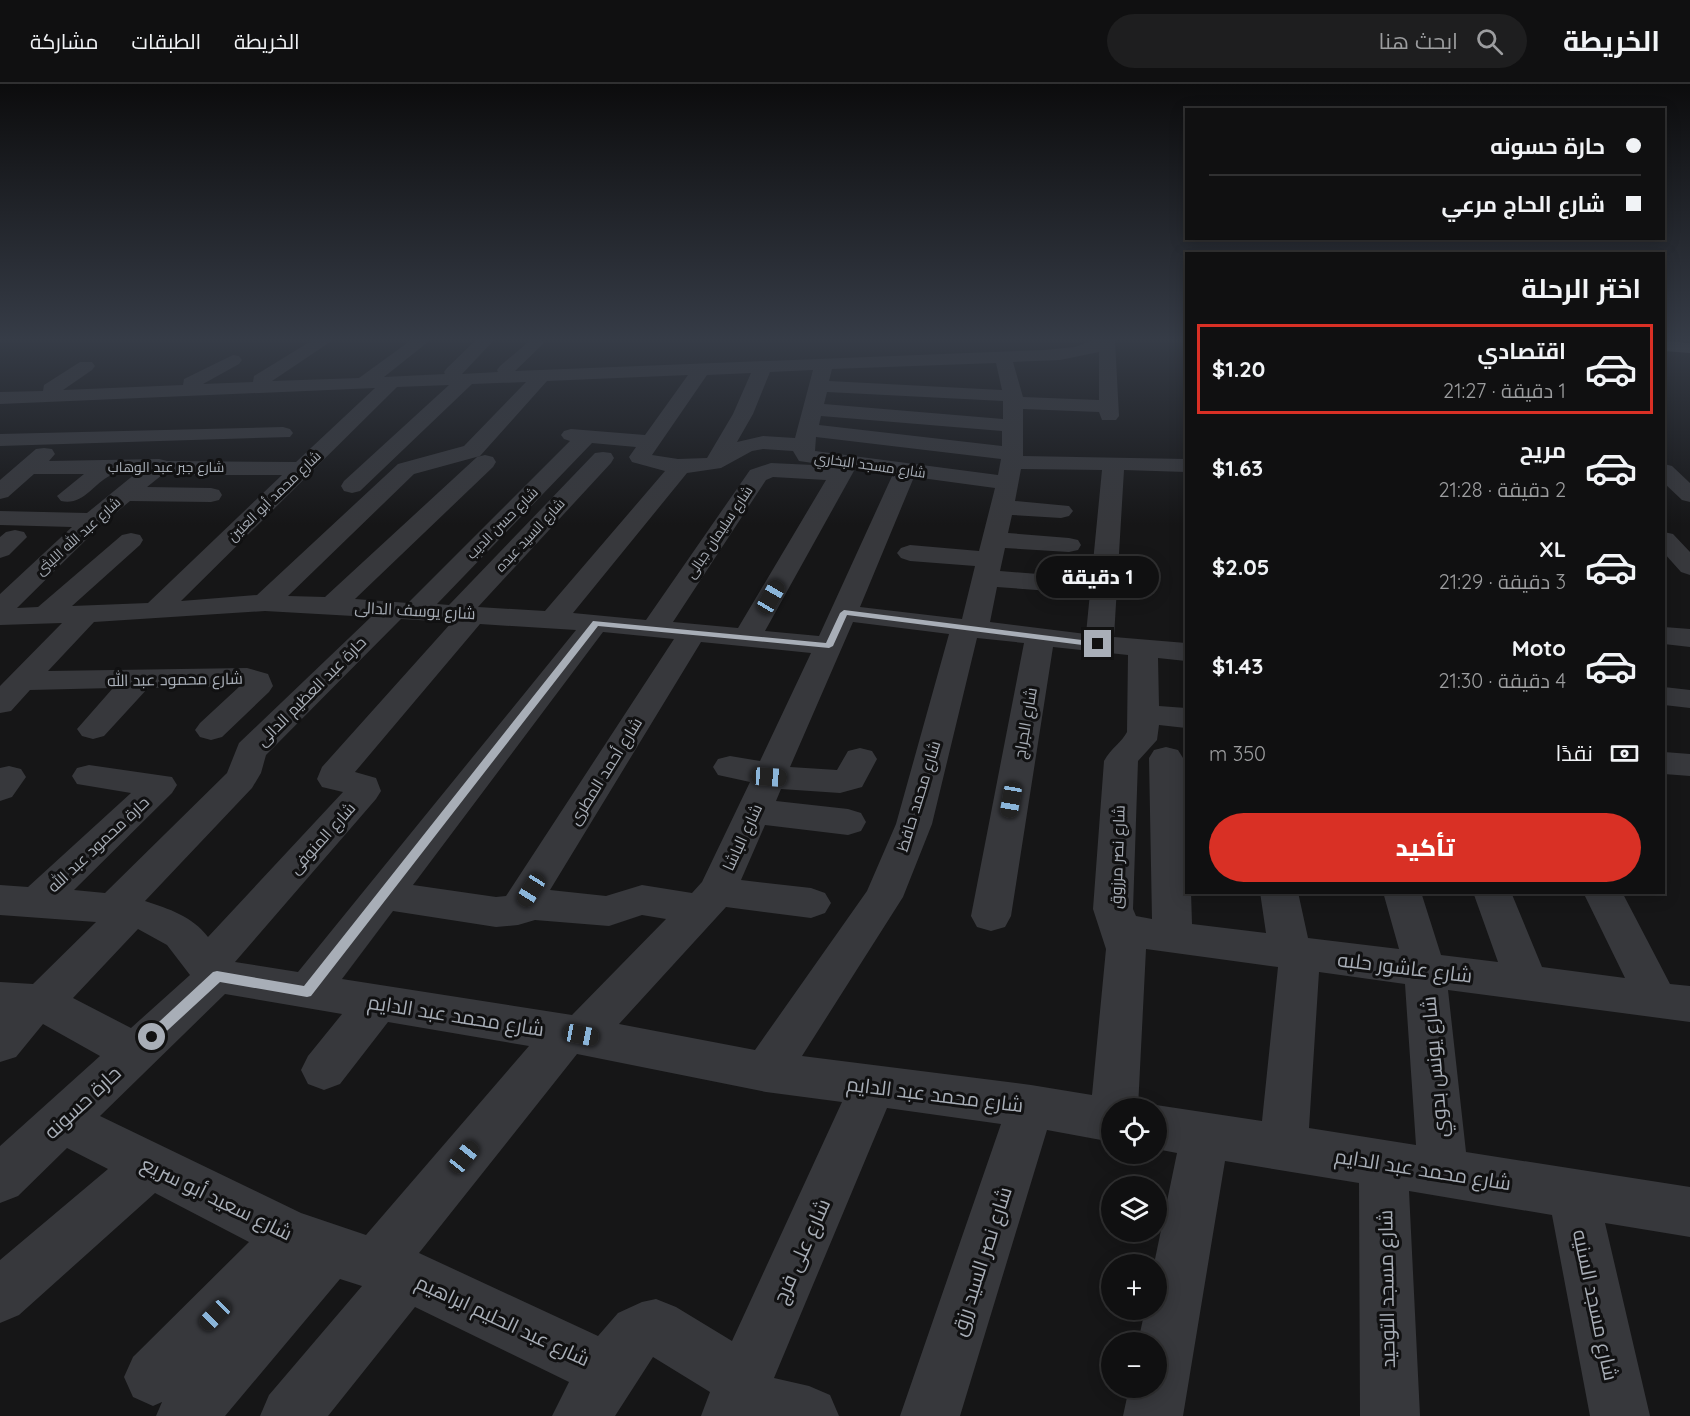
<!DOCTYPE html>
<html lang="ar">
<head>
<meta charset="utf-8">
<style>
  :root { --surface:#101011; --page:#1e1e1f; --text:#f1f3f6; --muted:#9c9d9f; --line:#303031; --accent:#d93025 }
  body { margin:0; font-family:Quicksand,Cairo,sans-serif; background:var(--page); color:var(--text); direction:rtl; height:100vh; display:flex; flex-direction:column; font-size:22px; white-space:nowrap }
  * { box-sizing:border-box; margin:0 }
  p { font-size:20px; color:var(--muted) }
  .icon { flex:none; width:33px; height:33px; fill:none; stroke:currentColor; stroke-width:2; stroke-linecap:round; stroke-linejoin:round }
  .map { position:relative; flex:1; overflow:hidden; direction:ltr }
  .sheet { position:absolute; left:1185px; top:168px; width:480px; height:642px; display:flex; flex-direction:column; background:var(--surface); border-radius:0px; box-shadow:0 3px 15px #0003,0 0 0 2px var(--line); direction:rtl }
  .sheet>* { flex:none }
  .hud { position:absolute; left:1185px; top:24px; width:480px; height:132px; border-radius:0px; box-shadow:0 3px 15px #0003,0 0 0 2px var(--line); direction:rtl; display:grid; align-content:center; height:132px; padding:0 24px; background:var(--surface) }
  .tools { position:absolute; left:1101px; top:1014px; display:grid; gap:12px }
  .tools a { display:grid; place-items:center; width:66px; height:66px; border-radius:50%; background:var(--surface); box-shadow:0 3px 15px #0003,0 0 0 2px var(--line); font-size:30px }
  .end { position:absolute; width:27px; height:27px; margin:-14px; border:8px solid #a8aeb7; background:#111; box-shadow:0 0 0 3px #111 }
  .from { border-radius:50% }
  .bubble { position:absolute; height:42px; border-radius:21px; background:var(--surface); box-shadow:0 3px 15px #0003,0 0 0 2px var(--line); font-size:20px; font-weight:800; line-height:42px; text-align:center; direction:rtl }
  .car { position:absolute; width:18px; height:36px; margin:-18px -9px; border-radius:8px; box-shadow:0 0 4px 2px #0007; background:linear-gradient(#222 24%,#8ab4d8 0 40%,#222 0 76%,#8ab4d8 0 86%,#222 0) }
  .hud b { display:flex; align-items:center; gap:21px; height:57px; font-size:22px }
  .hud b+b { border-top:2px solid var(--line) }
  .hud i { width:15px; height:15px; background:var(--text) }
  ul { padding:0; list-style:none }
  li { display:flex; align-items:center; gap:18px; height:90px; margin:0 12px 9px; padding:0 12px; border:3px solid transparent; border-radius:0px }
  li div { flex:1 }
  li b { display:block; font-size:22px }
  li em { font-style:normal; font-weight:800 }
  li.current { border-color:var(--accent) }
  li>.icon { width:54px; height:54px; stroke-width:1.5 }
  h2 { padding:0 24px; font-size:27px; line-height:72px }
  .pay { display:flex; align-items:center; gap:15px; height:66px; padding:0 24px; font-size:22px }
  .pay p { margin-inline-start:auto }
  .action { display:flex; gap:12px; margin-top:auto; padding:12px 24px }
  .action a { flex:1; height:69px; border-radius:36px; background:var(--accent); color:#fff; font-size:24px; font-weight:800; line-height:69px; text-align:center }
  header { display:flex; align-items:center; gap:36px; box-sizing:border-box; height:84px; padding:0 30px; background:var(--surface); border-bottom:2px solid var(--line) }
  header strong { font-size:28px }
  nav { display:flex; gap:33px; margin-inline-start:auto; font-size:21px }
  .search { width:420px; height:54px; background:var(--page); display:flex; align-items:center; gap:15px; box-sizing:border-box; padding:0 21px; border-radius:33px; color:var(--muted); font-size:22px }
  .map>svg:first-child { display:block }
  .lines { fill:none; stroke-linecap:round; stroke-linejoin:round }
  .minor { fill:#37383c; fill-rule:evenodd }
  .major { fill:#53565b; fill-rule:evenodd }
  .route { fill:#a8aeb7 }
  .labels { text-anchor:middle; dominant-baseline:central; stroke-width:6; stroke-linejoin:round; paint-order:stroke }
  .far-street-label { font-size:14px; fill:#a8aeb7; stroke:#111112 }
  .street-label { font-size:16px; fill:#a8aeb7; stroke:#111112 }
  .near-street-label { font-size:20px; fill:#a8aeb7; stroke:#111112 }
</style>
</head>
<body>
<header>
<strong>الخريطة</strong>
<div class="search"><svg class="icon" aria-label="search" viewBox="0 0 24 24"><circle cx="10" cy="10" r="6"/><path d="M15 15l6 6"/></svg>ابحث هنا</div>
<nav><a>الخريطة</a><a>الطبقات</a><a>مشاركة</a></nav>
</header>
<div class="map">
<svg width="1690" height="1332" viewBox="0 0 1690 1332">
  <rect width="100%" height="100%" fill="#161617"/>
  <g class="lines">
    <path class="minor" d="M316 254H336L272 297 359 294 414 254H433L384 293 445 290 444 288 447 284 478 254H496L462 290 498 288 497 286 500 282 533 254 541 255 544 259 515 287 1044 266 1075 263 1098 254H1117L1115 257 1119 332 1116 336H1102L1099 328 1023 325V372L1186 375V388L1124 386 1114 553 1186 559V577L1158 574 1159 622 1186 624V644L1159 641 1157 656 1138 677 1133 825 1136 832 1152 835 1149 674 1154 666 1166 663 1178 666 1183 674 1186 739V808H1191L1192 840 1266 849 1260 808H1298L1308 854 1399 865 1383 808H1421L1441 871 1498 878 1473 808H1511L1542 883 1625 894 1583 808H1622L1670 900 1690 902V938L1448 906 1466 1068 1690 1103V1153L1605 1139 1650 1332H1590L1552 1131 1409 1107 1420 1332H1360L1359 1099 1225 1077 1183 1332H1123L1129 1304H1156V1258H1138L1145 1226H1156V1180H1154L1177 1069 1156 1065V1024H1146L1156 1021 1262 1037 1278 883 1146 865 1138 1024H1112V1058L1047 1046 960 1332H900L1001 1040 887 1024 774 1294 809 1302 830 1311 839 1332H701L710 1308 653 1273 615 1332H552L569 1298 415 1223 328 1332H260L269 1311 362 1202 340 1195 225 1332H156L162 1318 153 1322 133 1313 124 1293 133 1273 249 1158 155 1109 19 1231 0 1239V1176L108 1085 67 1064 18 1112 0 1119V1062L100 972 43 940 16 973 0 978V898L33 900 96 838 0 831V801L28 803 131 709 77 700 72 692 77 684 89 681 172 693 177 701 172 709 74 806 105 809 227 689 239 659 371 533 265 527 94 538 48 587 247 584 268 590 273 602 269 608 222 653 211 656 200 653 195 646 200 639 240 602 148 604 104 652 93 655 82 652 77 645 113 604 30 606 11 627 0 629V602L62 539 0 541V510L72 443 0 441V427L87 429 135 390C128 390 117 388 111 391 93 400 83 422 61 417L57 412 84 390H34L8 413 0 415V396L36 365 44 364 52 365 55 370 49 377 159 375 167 377 296 378 375 304 0 320V308L43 307 44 301 80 278H92L95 282 92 286 63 306 183 301 184 295 233 271 239 272 242 276 239 280 203 300 253 298 254 292ZM1099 268V316L1023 313 1013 278 1060 276ZM996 279 1002 306 829 297 832 285ZM813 286 795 354 763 352 737 358 753 330 770 288ZM751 289 733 330 707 374 678 375 652 371 707 291ZM688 291 645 351 571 345 564 347 561 351 564 355 570 357 408 519 355 515 493 383 496 378 493 373 485 371 477 373 325 513 288 512 414 390 480 372 547 297ZM526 298 464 362 398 380 257 511 181 517 397 303 449 301 344 397 341 402 344 407 352 409 360 407 472 300ZM827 308 1003 317V335L824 320ZM821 332 1002 347V362L819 341ZM816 353 1001 375 998 391 815 367ZM592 359 636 363 629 373 632 378 665 387 545 527 478 523 611 379 614 374 611 369 603 368 595 369 449 521 437 520ZM763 365 793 367 799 377 834 382 771 379 750 386 646 536 573 529 687 389 721 384 752 367ZM855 385 893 390 819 552 765 547ZM1021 385 1102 386 1086 550 990 538 997 503 1064 508 1073 506 1077 500 1073 494 1064 492 1000 487 1005 464 1069 468 1078 466 1081 461 1078 456 1069 454 1008 449 1012 431 1061 434 1069 432 1073 427 1069 422 1015 417ZM162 391H282L148 519 72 522 140 461 143 456 140 451 131 449 122 451 38 523 17 524 101 441 130 417 211 418 219 416 222 411 219 406 211 404 147 403ZM773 393 826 396 738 544 673 538 766 396ZM914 393 995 404 979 467 910 461 901 464 897 469 901 474 910 477 975 482 962 535 860 523ZM401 535 452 538 322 683 317 695 322 703 343 708 208 853C192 832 169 825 145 817L252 704 261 689 266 671ZM853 538 949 550 896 740 867 807 755 966 619 940 726 823 811 834 825 829 831 819 825 809 811 804 741 796 765 741 848 751 861 747 866 738 861 729 848 725 776 717 781 705 840 709 862 703 877 675 872 667 860 664 848 667 837 686 790 683ZM480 540 576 546 298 888 235 878 376 715 381 707 376 694 355 688ZM603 548 674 555 506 812 496 813 413 801ZM977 554 1024 559 971 832 977 843 991 847 1005 843 1011 832 1053 563 1128 571 1127 648C1122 658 1111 664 1104 677L1093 825 1106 865 1092 1011 1031 1001 802 972 903 813 932 740ZM701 558 811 569 760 677 730 672 718 675 713 683 718 691 750 698 702 798 692 809 642 801 606 812 550 806ZM393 827 496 843 518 841 535 836 609 842 642 831 666 835 572 931 342 895ZM138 845 167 861 190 891 131 944 73 914ZM1319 888 1405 900 1416 1061 1309 1044ZM225 910 342 930 308 972 301 986 308 1000 324 1006 340 1000 388 938 529 962 366 1151 301 1129 100 1032ZM577 970 766 1008 842 1018 732 1257 676 1223 656 1215 642 1218 618 1229 598 1252 419 1169Z
      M283 343 290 345 293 349 290 353 0 362V350Z
      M1664 380 1672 382 1690 399V418L1682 416 1664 399Z
      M15 446 24 448 27 453 9 471 0 474V453L6 448Z
      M1664 448 1673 450 1690 468V491L1681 488 1664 469Z
      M1664 543 1690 545V563L1664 560Z
      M1664 603 1690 606V624L1664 621Z
      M1664 668 1690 670V692L1664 690Z
      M9 682 21 685 26 693 12 713 0 717V684Z"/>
    <path class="major" d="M1664 257 1690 259V269L1664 267Z"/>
  </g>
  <linearGradient id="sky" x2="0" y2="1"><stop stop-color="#0c0c0d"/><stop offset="0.58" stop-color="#363c47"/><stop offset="1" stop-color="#363c47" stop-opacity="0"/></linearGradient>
  <rect width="1690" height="441" fill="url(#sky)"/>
  <path class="route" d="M844 526 1098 558 1103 560 1098 563 847 531 833 562 829 564 598 542 311 912 307 913 220 898 156 957H147L145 953 147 949 213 888 217 887 304 902 593 537 826 559 840 529Z"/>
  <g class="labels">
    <g class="far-street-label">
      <text transform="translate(870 381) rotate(8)">شارع مسجد البخاري</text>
      <text x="166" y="383">شارع جبر عبد الوهاب</text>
      <text transform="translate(274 412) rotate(-44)">شارع محمد أبو العنين</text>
      <text transform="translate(502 439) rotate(-45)">شارع حسن الديب</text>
      <text transform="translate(719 448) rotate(-56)">شارع سليمان جبالى</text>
      <text transform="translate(530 451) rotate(-47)">شارع السيد عبده</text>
      <text transform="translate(78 452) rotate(-42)">شارع عبد الله الليثى</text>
    </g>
    <g class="street-label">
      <text transform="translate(415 526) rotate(3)">شارع يوسف الدالى</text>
      <text transform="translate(175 595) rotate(-1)">شارع محمود عبد الله</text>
      <text transform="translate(311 607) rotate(-45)">حارة عبد العظيم الدالى</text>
      <text transform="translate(1025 639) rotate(-80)">شارع الجراج</text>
      <text transform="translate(605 687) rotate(-58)">شارع أحمد المطرى</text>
      <text transform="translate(918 712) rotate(-73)">شارع محمد حافظ</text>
      <text transform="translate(742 753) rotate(-65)">شارع الباشا</text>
      <text transform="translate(322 754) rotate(-48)">شارع المنوفى</text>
      <text transform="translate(98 760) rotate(-43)">حارة محمود عبد الله</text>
      <text transform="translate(1117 773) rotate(-88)">شارع نصر مرزوق</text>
    </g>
    <g class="near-street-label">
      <text transform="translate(1405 883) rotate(7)">شارع عاشور حلبه</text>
      <text transform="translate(456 931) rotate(9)">شارع محمد عبد الدايم</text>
      <text transform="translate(1434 983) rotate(-95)">شارع يونس بدوي</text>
      <text transform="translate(935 1010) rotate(7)">شارع محمد عبد الدايم</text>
      <text transform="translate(82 1018) rotate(-43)">حارة حسونه</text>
      <text transform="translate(1423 1085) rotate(9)">شارع محمد عبد الدايم</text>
      <text transform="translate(217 1114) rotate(26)">شارع سعيد أبو سريع</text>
      <text transform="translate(801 1167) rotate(-66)">شارع على فرج</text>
      <text transform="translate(981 1177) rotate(-72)">شارع نصر السيد رزق</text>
      <text transform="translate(1386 1205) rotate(-91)">شارع مسجد التوحيد</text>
      <text transform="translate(1596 1221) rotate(78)">شارع مسجد السنيه</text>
      <text transform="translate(503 1236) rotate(25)">شارع عبد الحليم ابراهيم</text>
    </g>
  </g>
</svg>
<div class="tools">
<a><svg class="icon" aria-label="locate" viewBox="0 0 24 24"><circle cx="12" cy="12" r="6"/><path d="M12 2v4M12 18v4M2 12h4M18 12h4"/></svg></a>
<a><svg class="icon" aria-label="layers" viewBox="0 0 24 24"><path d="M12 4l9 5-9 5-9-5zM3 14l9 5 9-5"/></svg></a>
<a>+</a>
<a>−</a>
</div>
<i class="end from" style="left:152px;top:953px"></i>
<i class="end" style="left:1098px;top:560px"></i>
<div class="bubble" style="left:1036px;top:472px;width:123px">1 دقيقة</div>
<i class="car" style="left:771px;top:513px;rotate:30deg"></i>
<i class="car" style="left:769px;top:693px;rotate:94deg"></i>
<i class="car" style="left:1011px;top:716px;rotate:190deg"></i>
<i class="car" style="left:531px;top:806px;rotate:212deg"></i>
<i class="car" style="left:581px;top:951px;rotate:101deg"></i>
<i class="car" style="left:464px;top:1073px;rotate:39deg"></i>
<i class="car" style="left:215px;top:1231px;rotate:225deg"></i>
<div class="hud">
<b><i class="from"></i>حارة حسونه</b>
<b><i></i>شارع الحاج مرعي</b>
</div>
<section class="sheet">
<h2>اختر الرحلة</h2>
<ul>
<li class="current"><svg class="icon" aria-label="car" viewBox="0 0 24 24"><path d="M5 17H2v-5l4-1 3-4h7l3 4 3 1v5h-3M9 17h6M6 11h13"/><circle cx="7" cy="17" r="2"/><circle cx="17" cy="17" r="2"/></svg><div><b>اقتصادي</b><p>1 دقيقة · 21:27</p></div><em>$1.20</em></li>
<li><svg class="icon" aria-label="car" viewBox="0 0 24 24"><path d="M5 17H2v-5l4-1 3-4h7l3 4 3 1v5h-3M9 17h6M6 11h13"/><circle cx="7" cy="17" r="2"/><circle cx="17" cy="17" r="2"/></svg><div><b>مريح</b><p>2 دقيقة · 21:28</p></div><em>$1.63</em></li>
<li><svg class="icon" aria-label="car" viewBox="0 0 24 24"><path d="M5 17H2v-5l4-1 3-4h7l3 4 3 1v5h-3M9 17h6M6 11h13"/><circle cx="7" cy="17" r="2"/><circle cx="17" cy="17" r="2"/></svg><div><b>XL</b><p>3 دقيقة · 21:29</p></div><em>$2.05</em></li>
<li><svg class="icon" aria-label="car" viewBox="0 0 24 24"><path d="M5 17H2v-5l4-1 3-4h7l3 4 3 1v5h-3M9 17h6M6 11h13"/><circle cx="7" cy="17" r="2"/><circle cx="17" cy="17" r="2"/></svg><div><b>Moto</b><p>4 دقيقة · 21:30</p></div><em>$1.43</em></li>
</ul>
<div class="pay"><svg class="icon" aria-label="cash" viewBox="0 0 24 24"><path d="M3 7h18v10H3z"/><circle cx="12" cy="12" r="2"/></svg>نقدًا<p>350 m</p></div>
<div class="action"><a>تأكيد</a></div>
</section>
</div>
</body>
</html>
